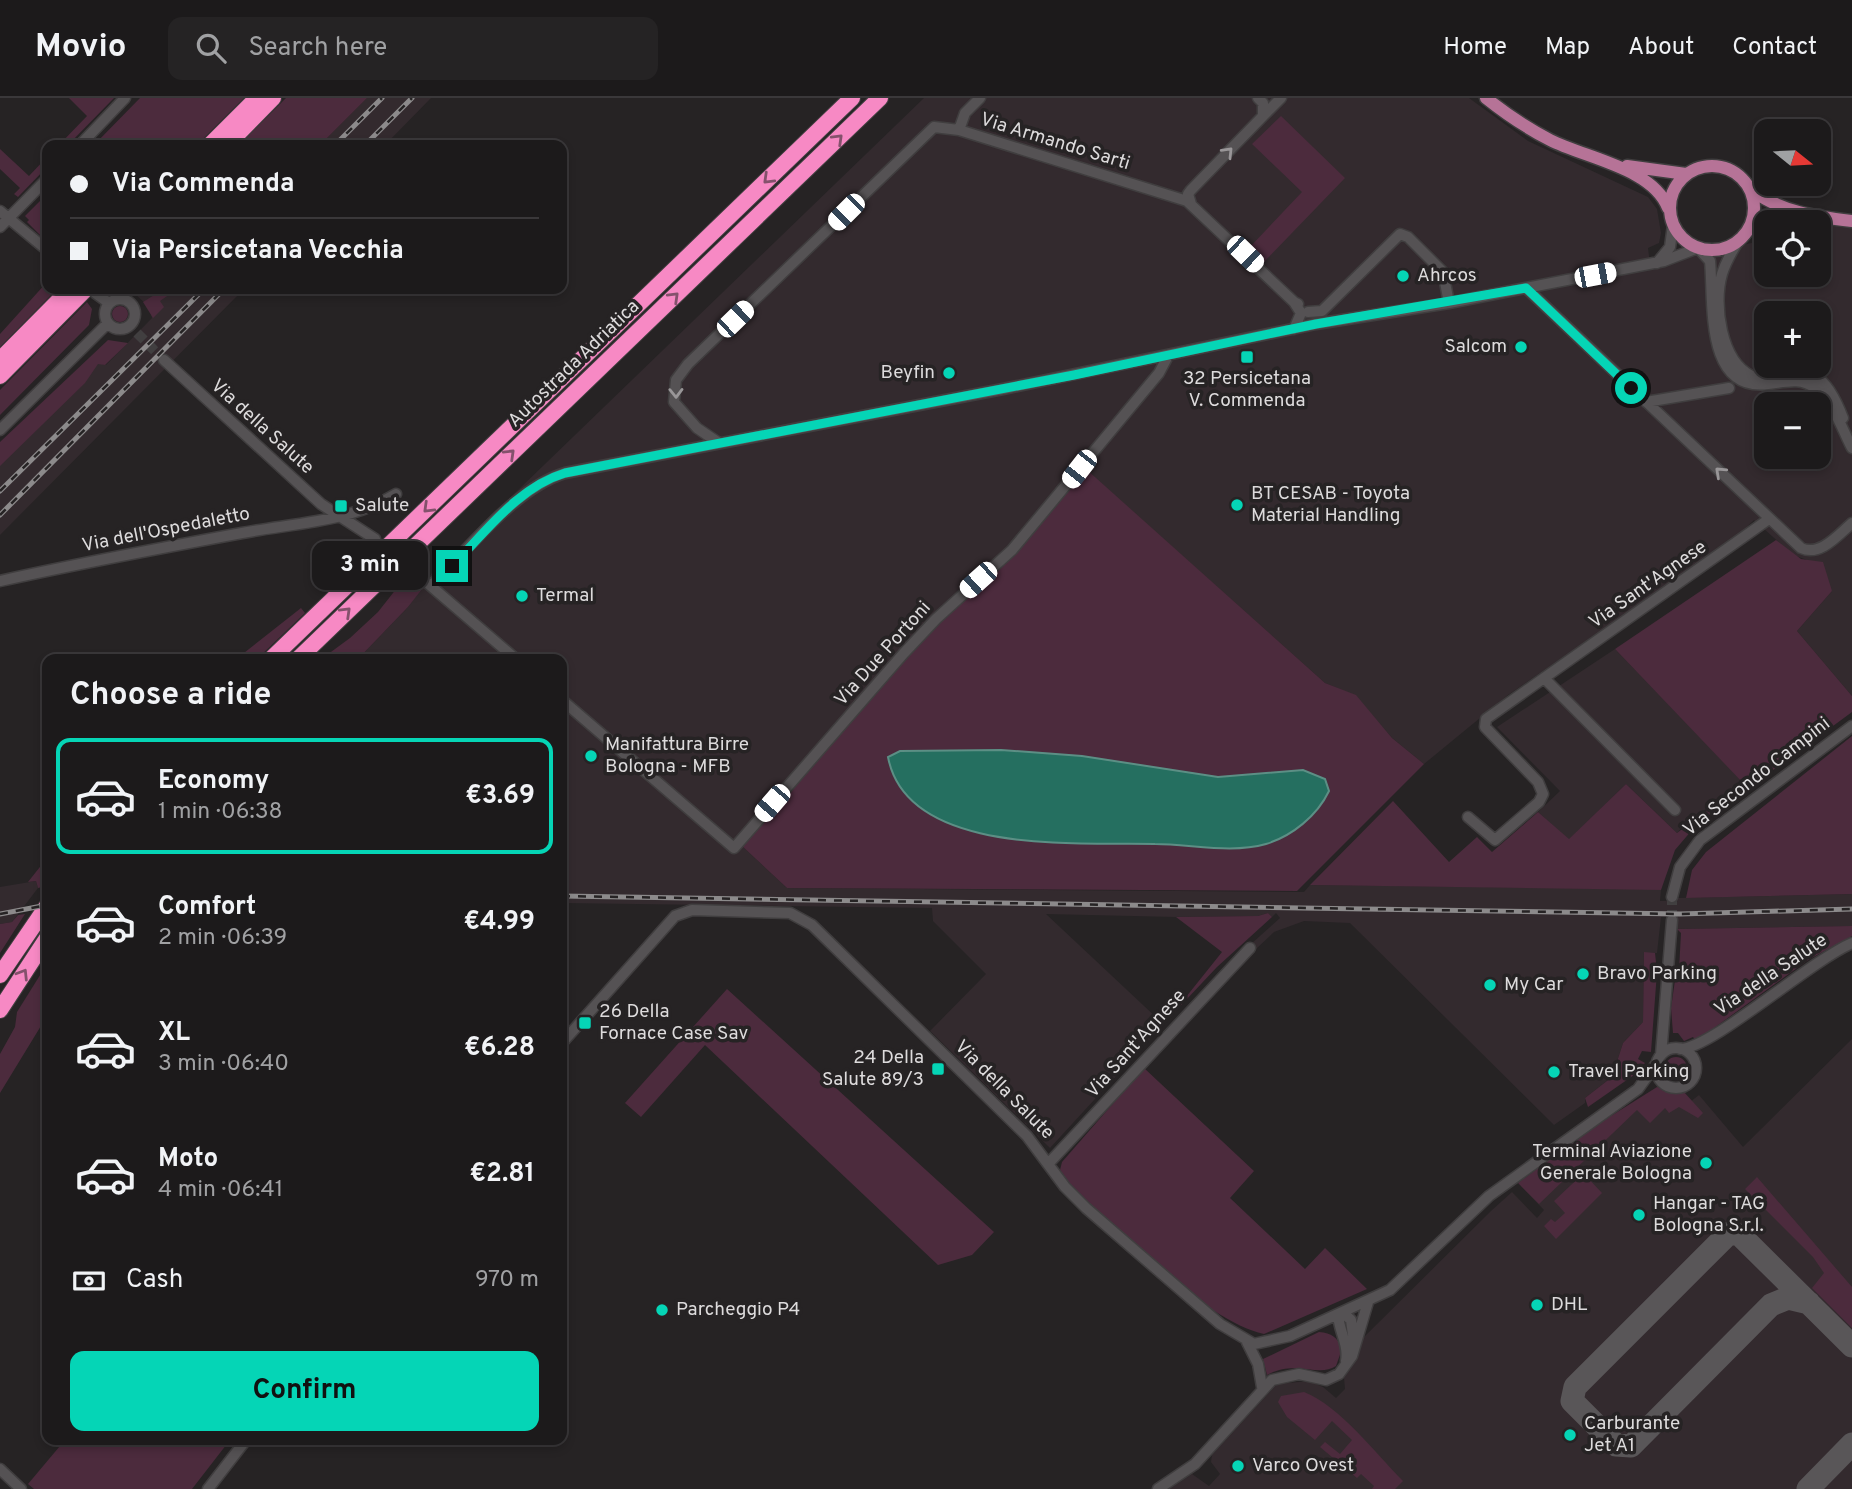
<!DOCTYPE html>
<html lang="en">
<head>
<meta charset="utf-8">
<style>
  :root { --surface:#1c1a1b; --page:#252324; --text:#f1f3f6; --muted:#a0a1a3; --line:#3a383a; --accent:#05d5b6 }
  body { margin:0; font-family:Overpass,sans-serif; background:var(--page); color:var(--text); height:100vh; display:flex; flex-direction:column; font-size:26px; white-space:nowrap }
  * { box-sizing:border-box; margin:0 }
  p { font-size:23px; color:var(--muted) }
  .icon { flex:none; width:38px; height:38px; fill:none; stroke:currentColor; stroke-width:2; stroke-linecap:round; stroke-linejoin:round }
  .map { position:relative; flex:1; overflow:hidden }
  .drawer { position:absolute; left:42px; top:556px; width:525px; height:791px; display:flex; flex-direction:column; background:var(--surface); border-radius:14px; box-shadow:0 4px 10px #0003,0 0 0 2px var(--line) }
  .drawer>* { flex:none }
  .top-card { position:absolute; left:42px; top:42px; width:525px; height:154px; border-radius:14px; box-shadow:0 4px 10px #0003,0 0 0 2px var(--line); display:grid; align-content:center; height:154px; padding:0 28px; background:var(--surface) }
  .needle { width:46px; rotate:108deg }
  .tools { position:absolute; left:1754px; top:21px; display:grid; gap:14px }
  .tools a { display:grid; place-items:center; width:77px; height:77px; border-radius:14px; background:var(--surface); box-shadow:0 4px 10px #0003,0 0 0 2px var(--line); font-size:35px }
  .end { position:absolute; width:32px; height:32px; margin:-16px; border:9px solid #05d5b6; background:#111; box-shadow:0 0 0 4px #111 }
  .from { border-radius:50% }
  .bubble { position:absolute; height:49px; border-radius:14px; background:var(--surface); box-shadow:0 4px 10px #0003,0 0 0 2px var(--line); font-size:23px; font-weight:700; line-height:49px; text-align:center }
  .car { position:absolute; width:21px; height:42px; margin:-21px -10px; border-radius:9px; box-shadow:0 0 5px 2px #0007; background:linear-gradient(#fff 24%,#345 0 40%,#fff 0 76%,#345 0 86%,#fff 0) }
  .top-card b { display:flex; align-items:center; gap:24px; height:66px; font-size:26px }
  .top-card b+b { border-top:2px solid var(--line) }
  .top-card i { width:18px; height:18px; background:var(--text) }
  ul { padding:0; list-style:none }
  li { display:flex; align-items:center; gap:21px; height:116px; margin:0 14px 10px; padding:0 14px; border:4px solid transparent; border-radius:14px }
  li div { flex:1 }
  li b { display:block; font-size:26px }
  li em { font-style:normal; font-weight:700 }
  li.current { border-color:var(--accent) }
  li>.icon { width:63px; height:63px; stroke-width:1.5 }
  h2 { padding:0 28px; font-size:32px; line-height:84px }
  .pay { display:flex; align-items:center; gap:18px; height:77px; padding:0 28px; font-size:26px }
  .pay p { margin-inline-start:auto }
  .cta { display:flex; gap:14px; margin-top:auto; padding:14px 28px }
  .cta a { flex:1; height:80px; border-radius:14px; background:var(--accent); color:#111; font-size:28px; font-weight:700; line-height:80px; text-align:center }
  header { display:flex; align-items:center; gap:42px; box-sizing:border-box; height:98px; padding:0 35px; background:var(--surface); border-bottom:2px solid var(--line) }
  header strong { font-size:33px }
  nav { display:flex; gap:38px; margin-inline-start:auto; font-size:24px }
  .search { width:490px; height:63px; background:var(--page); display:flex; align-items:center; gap:18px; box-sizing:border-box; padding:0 24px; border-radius:14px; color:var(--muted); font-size:26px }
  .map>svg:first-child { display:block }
  .built { fill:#332a2e; fill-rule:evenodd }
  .green { fill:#4c2b3d }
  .water { fill:#256f60; stroke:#5c8f85; stroke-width:2 }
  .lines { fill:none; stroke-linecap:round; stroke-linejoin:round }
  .taxiway { stroke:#595658; stroke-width:23 }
  .minor-tunnel { stroke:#413f40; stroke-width:10; stroke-dasharray:10 5; stroke-linecap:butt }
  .minor-casing { stroke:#403e3f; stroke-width:13 }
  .major-casing { stroke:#403e3f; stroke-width:15 }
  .highway-casing { stroke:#403e3f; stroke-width:18 }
  .minor { stroke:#555254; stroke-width:10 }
  .major { stroke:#b67397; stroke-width:12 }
  .highway { stroke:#f789c4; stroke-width:16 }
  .rail-casing { stroke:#8c8a8b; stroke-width:5 }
  .rail { stroke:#262324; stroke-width:2.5; stroke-dasharray:8; stroke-linecap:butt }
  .oneway { stroke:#84516c }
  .oneway2 { stroke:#999698 }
  .route { stroke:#05d5b6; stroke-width:9 }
  .poi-dot { fill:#05d5b6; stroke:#262324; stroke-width:2.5 }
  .labels { text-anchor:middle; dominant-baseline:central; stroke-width:7; stroke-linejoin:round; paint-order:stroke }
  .street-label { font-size:19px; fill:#dddbdc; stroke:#262324 }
  .poi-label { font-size:19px; fill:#dddbdc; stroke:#262324; text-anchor:start }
</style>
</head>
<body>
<header>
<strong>Movio</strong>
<div class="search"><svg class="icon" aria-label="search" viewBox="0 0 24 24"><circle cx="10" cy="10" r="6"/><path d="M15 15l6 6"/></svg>Search here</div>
<nav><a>Home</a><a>Map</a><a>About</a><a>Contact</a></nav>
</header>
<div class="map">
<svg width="1852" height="1391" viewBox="0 0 1852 1391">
  <rect width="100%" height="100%" fill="#262324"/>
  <path class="built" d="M367 0H431L385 47H320Z
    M924 0H1469L1528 43 1648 99 1657 111 1661 135 1659 145 1648 150 1650 166 1766 142V177H1818V131L1852 124V598L1797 533 1832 493 1810 463 1793 457 1754 422 1729 446 1508 597 1424 666 1392 640 1356 598 1325 585 1086 372 1013 455 906 561 742 748 787 790 1304 794 1310 787 1652 791 1661 792 1660 803H1677L1678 800 1852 796V828L1677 831V819H1661L1657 855H1644L1643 924 1623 945 1612 979 1585 1000V1005L1554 1027 1350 825 1304 823 1274 834 1256 851 1251 846 1280 820 1276 815 1272 819 1268 815 1258 818 1176 819 1046 816 1159 922 1161 929 1050 1050 930 933 986 876 933 823 932 810 562 805V562H357L408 509 432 475ZM1766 215H1818V268H1766ZM1766 306H1818V359H1766Z
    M115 191H244L0 437V361L98 265 106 267 152 220 149 209 132 193 118 195Z
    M1615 551 1744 685 1686 725 1677 735 1626 686 1569 742 1538 714 1560 693 1497 629Z
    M36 783 38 790 12 824 0 826V789Z
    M1852 941V1391H1169L1192 1376 1209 1388 1220 1376 1211 1364 1212 1357 1277 1286 1309 1283 1323 1289 1336 1300 1345 1291 1344 1280 1355 1263 1363 1240 1491 1113 1512 1094 1537 1120 1544 1112 1521 1088 1634 1008 1690 1004 1699 997 1743 1049Z"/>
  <path class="green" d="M69 0H114L68 47H59L87 18Z
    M140 0H244L197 47H94Z
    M286 0H367L320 47H239Z
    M1281 18 1345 80 1264 164 1249 150 1302 94 1252 46Z
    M0 51 29 78 47 59V69L18 99 14 96 20 90 0 71Z
    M47 96V144L27 124 29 122 25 118Z
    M47 184V191H57L0 249V236Z
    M164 191H177L160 203 164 209 153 220 143 204Z
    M87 204 92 211 89 227 0 317V292Z
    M112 216a8 8 0 1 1 16 0a8 8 0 1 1-16 0Z
    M108 242 128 245 105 267 98 266 85 285 0 368V344Z
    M1086 371 1325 585 1356 597 1392 640 1424 666 1297 793 787 790 742 748 906 561Z
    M1776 442 1801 461 1823 464 1832 493 1797 533 1852 598V614L1692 732 1675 752 1661 792 1310 787 1393 703 1449 764 1477 739 1492 754 1538 714 1569 741 1626 686 1677 735 1743 685 1615 551Z
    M408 476 422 491 408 509 357 562H320L350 540 378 514Z
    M301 510 305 515 256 562H235Z
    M1852 638V796L1686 800 1692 772 1706 754Z
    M47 760V788L38 790 36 783 28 784Z
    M1268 815 1272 819 1217 869 1170 919 1222 854 1176 819 1258 818Z
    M25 816 0 855V826L12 824 18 817Z
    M1852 828V838L1808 862 1696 943 1693 939 1684 943 1678 935H1673L1671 910 1676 875 1679 872 1681 835 1677 831Z
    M1644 854 1655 855 1657 874 1651 954 1642 953 1638 961 1645 965 1634 977 1588 1009 1585 1000 1612 979 1623 945 1643 924Z
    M47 866V918L0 995V956L15 929 17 914Z
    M727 891 994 1134 972 1157 938 1167 705 947 641 1019 625 1005Z
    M1665 970a11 11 0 1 1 22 0a11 11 0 1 1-22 0Z
    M1144 970 1254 1073 1230 1100 1305 1171 1325 1150 1367 1191 1264 1236C1204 1223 1120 1132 1073 1090L1060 1072 1062 1064Z
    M1657 989 1684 994 1703 1015 1698 1020 1679 1009 1669 1015 1665 1010 1650 1025 1637 1012 1539 1106 1518 1085 1595 1028Z
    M1587 1072 1585 1077 1602 1095 1556 1141 1544 1128 1551 1121 1555 1124 1565 1115 1554 1103Z
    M1757 1079 1852 1189V1230L1812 1190 1824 1175 1813 1159 1745 1091Z
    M1319 1234C1332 1235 1337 1239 1342 1251L1336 1268C1318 1280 1296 1261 1267 1277L1263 1261Z
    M1304 1294C1340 1308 1375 1355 1403 1383L1395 1391H1372L1374 1388 1361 1376 1357 1380 1320 1349 1325 1344 1340 1356 1352 1342 1332 1323 1315 1342 1287 1319 1278 1304 1281 1298Z
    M65 1342H230L192 1391H34L28 1386Z"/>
  <path class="water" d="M1001 652 1082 658 1218 679 1303 672 1325 681 1329 693C1317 718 1292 738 1266 746 1231 756 1191 746 1155 746 1081 744 907 759 888 659L900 653Z"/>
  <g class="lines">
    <path class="taxiway" d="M1809 1205 1788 1200 1771 1207 1631 1348 1616 1347 1572 1303 1575 1289 1729 1135 1740 1137 1852 1248
      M1808 1391 1852 1346"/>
    <path class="minor-tunnel" d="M137 235 164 262
      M1672 822V799"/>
    <g class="minor-casing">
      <path id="minor" d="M1263 18 1281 0
        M959 32 965 15 980 0
        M80 47 125 0
        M1191 106 1188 96 1191 92 1263 18V5L1258 0
        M0 113 47 152
        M0 129 47 81
        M1739 142C1732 153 1726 163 1722 176 1713 206 1721 264 1752 278 1803 281 1818 256 1843 320
        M1657 165 1670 149 1673 127
        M1526 190 1801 450C1820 459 1838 437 1852 425
        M95 195 109 205
        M105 216a15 15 0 1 1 30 0a15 15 0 1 1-30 0Z
        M1308 214 1322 213 1400 136 1408 139 1443 174 1449 205
        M1294 231 1301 215 1294 204 1298 206
        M164 262 321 406 375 441
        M1646 304 1729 290
        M0 332 108 225
        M719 345 697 330 674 304 676 282 688 266 934 29 959 32 1187 103 1294 204
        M411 471 517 562
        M0 483C80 465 161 450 242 435 295 425 350 424 396 396
        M431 488C468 452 515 390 565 375L1003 291 1316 226 1449 205 1664 163 1698 150 1710 163C1714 204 1704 294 1768 286 1786 284 1800 279 1815 290 1833 303 1842 331 1852 350
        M1545 581 1675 712
        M562 602 734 750 904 555 936 521 1012 452 1159 275 1168 258
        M1468 719 1495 742 1539 704 1543 696 1538 684 1485 629 1486 621 1769 421
        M1672 799 1680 769 1700 742 1852 628
        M562 945 675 818 692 812 790 815 812 827 1027 1038 1065 1089 1086 1110 1220 1226 1254 1246 1290 1238 1390 1192 1489 1098 1638 991 1656 966
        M1656 970a20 20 0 1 1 40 0a20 20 0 1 1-40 0Z
        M1680 951C1711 951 1810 863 1852 845
        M1661 957 1672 822
        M1048 1066 1250 850
        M1343 1215 1351 1222 1354 1244
        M1338 1217C1339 1233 1349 1247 1346 1263
        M1247 1244 1258 1266 1262 1289
        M0 1371 21 1391
        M208 1391 246 1342
        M1158 1391 1195 1366 1272 1282 1299 1276 1326 1282 1339 1276 1352 1258 1368 1204"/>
    </g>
    <g class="major-casing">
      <path id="major" d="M1486 0C1506 16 1527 30 1550 42 1585 60 1653 70 1668 110
        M1670 110a42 42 0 1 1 84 0a42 42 0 1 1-84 0Z
        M1627 68 1686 76
        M1751 91C1779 114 1817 119 1852 123
        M1771 124H1793"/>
    </g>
    <g class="highway-casing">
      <path id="highway" d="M210 47 257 0
        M227 47 273 0
        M0 262 70 191
        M0 278 86 191
        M270 562 852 0
        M297 562 880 0
        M0 877 47 808
        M0 912 47 840"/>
    </g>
    <use href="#minor" class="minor"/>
    <use href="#major" class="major"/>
    <use href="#highway" class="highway"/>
    <g class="rail-casing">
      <path id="rail" d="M335 47 382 0
        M365 47 412 0
        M0 393 204 191
        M0 417 224 191
        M562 798 1680 816 1852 811
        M0 816 47 807"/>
    </g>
    <use href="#rail" class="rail"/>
  </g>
  <defs><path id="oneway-chevron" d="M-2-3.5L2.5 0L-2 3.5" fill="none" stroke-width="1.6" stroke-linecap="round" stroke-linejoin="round" transform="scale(1.75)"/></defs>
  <g class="oneway">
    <use href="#oneway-chevron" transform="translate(838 41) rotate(-44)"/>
    <use href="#oneway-chevron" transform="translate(768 81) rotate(136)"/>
    <use href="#oneway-chevron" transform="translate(674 199) rotate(-44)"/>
    <use href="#oneway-chevron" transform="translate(510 356) rotate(-44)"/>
    <use href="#oneway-chevron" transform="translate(428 410) rotate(136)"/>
    <use href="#oneway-chevron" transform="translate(346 514) rotate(-44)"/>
    <use href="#oneway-chevron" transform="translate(23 876) rotate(-58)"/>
  </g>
  <g class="oneway2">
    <use href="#oneway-chevron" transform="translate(1228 54) rotate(-46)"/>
    <use href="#oneway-chevron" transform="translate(676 295) rotate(89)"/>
    <use href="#oneway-chevron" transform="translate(1720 374) rotate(-137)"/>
  </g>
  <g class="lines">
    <path class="route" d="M452 468C485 435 518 389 565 375L1074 277 1316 226 1526 190 1631 290"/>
  </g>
  <g class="poi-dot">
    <circle cx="1403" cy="178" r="7"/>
    <circle cx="1521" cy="249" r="7"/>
    <rect x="1240" y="252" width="14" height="14" rx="3.5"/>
    <circle cx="949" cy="275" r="7"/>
    <circle cx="1237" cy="407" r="7"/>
    <rect x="334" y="401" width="14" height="14" rx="3.5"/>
    <circle cx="522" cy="498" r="7"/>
    <circle cx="591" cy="658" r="7"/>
    <circle cx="1583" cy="876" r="7"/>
    <circle cx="1490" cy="887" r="7"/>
    <rect x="578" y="918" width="14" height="14" rx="3.5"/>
    <rect x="931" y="964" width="14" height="14" rx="3.5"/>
    <circle cx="1554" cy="974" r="7"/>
    <circle cx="1706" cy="1065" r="7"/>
    <circle cx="1639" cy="1117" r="7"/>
    <circle cx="1537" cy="1207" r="7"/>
    <circle cx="662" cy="1212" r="7"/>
    <circle cx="1570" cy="1337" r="7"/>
    <circle cx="1238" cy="1368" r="7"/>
  </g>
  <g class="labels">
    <g class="street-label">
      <text transform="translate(1055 44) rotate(17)">Via Armando Sarti</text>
      <text transform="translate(574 266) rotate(-44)">Autostrada Adriatica</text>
      <text transform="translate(262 329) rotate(42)">Via della Salute</text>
      <text transform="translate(166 432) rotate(-11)">Via dell'Ospedaletto</text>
      <text transform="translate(1648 487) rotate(-35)">Via Sant'Agnese</text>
      <text transform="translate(883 556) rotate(-48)">Via Due Portoni</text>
      <text transform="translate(1757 679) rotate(-38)">Via Secondo Campini</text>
      <text transform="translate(1771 877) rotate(-34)">Via della Salute</text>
      <text transform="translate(1136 946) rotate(-48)">Via Sant'Agnese</text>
      <text transform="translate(1004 992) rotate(45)">Via della Salute</text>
    </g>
    <g class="poi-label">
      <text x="1417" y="178">Ahrcos</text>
      <text x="1507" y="249" text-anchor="end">Salcom</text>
      <text x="935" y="275" text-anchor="end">Beyfin</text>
      <text x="1247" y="281" text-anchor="middle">32 Persicetana<tspan x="1247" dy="22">V. Commenda</tspan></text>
      <text x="1251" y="396">BT CESAB - Toyota<tspan x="1251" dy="22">Material Handling</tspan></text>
      <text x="355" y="408">Salute</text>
      <text x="536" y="498">Termal</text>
      <text x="605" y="647">Manifattura Birre<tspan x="605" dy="22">Bologna - MFB</tspan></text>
      <text x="1597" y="876">Bravo Parking</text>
      <text x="1504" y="887">My Car</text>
      <text x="599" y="914">26 Della<tspan x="599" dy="22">Fornace Case Sav</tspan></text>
      <text x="924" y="960" text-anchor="end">24 Della<tspan x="924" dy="22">Salute 89/3</tspan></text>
      <text x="1568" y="974">Travel Parking</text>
      <text x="1692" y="1054" text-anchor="end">Terminal Aviazione<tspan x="1692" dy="22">Generale Bologna</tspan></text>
      <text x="1653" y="1106">Hangar - TAG<tspan x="1653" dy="22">Bologna S.r.l.</tspan></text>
      <text x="1551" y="1207">DHL</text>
      <text x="676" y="1212">Parcheggio P4</text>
      <text x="1584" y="1326">Carburante<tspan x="1584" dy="22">Jet A1</tspan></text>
      <text x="1252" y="1368">Varco Ovest</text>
    </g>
  </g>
</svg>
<div class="tools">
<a><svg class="needle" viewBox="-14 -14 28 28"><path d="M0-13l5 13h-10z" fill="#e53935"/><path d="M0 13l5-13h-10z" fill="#a0a1a3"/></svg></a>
<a><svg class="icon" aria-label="locate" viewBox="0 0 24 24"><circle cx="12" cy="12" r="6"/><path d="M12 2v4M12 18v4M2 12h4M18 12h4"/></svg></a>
<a>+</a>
<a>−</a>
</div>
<i class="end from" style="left:1631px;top:290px"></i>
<i class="end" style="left:452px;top:468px"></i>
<div class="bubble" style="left:312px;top:443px;width:116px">3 min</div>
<i class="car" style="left:846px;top:114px;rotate:225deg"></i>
<i class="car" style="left:1245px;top:156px;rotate:134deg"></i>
<i class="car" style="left:1595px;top:177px;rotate:79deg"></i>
<i class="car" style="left:735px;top:221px;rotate:46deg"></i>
<i class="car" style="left:1079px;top:371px;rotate:218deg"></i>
<i class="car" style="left:978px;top:482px;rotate:228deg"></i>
<i class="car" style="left:772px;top:705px;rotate:221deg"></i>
<div class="top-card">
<b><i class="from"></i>Via Commenda</b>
<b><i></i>Via Persicetana Vecchia</b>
</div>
<section class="drawer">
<h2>Choose a ride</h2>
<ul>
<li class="current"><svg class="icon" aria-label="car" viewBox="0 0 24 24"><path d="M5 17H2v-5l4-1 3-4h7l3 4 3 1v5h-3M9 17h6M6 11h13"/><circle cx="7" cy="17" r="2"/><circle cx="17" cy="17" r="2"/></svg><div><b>Economy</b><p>1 min · 06:38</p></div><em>€3.69</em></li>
<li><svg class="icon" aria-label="car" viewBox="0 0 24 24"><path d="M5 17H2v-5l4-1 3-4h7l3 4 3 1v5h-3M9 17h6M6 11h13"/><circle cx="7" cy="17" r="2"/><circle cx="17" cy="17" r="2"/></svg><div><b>Comfort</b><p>2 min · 06:39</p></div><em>€4.99</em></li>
<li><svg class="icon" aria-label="car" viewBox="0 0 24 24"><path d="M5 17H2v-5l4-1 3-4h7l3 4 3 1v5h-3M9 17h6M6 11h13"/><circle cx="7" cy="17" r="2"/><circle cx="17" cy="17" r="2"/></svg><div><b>XL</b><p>3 min · 06:40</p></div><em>€6.28</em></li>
<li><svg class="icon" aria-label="car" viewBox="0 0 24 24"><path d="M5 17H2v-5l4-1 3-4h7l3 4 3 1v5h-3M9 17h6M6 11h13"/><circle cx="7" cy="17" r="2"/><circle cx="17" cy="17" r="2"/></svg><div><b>Moto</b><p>4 min · 06:41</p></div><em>€2.81</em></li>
</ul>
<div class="pay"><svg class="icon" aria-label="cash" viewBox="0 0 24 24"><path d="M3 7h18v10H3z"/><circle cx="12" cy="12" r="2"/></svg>Cash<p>970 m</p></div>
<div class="cta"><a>Confirm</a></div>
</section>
</div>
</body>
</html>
